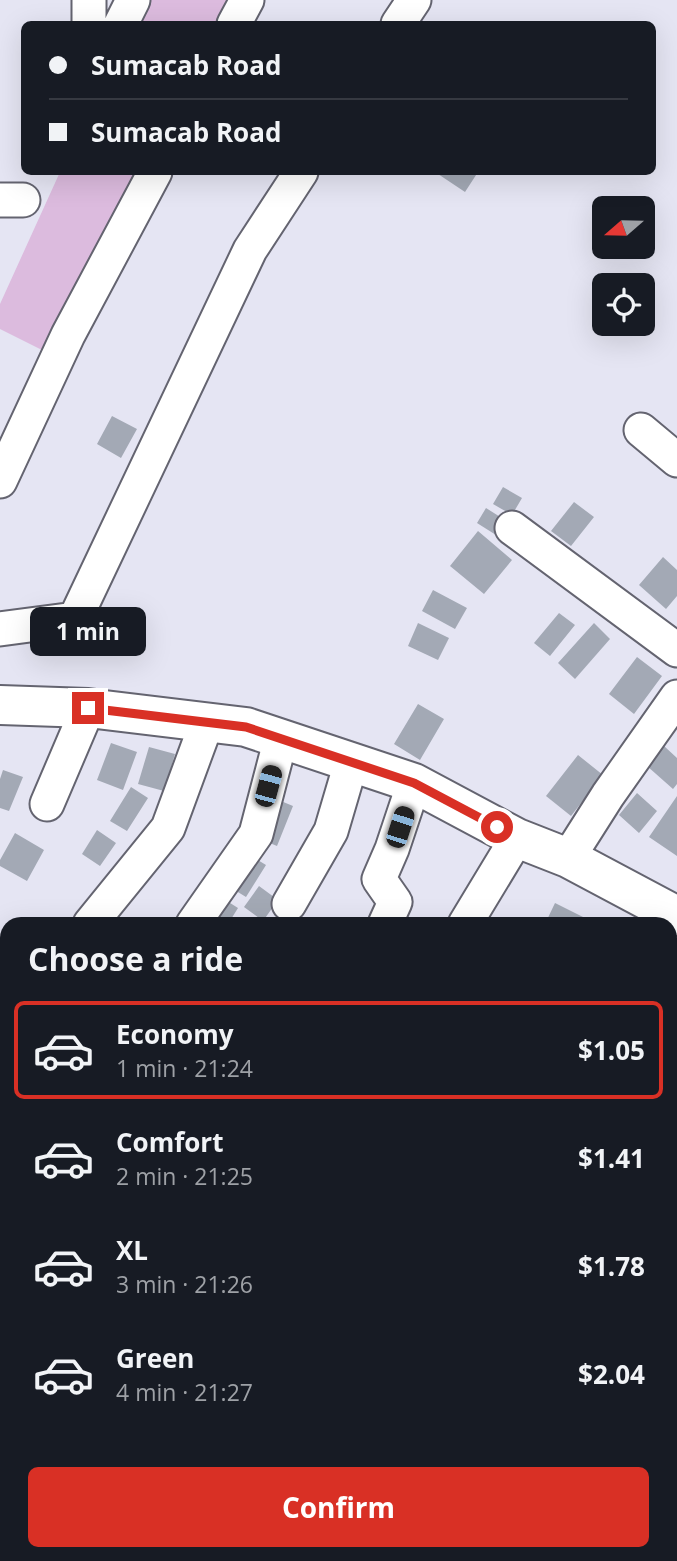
<!DOCTYPE html>
<html lang="en">
<head>
<meta charset="utf-8">
<style>
  :root { --surface:#171b24; --page:#242831; --text:#f1f3f6; --muted:#9ea1a6; --line:#363941; --accent:#d93025 }
  body { margin:0; font-family:"Open Sans",sans-serif; background:var(--page); color:var(--text); height:100vh; display:flex; flex-direction:column; font-size:26px; white-space:nowrap }
  * { box-sizing:border-box; margin:0 }
  p { font-size:23px; color:var(--muted) }
  .icon { flex:none; width:38px; height:38px; fill:none; stroke:currentColor; stroke-width:2; stroke-linecap:round; stroke-linejoin:round }
  .map { position:relative; flex:1; overflow:hidden }
  .sheet { position:absolute; left:0px; top:917px; width:677px; height:644px; display:flex; flex-direction:column; background:var(--surface); border-radius:21px 21px 0 0; box-shadow:0 7px 28px #0002 }
  .sheet>* { flex:none }
  .guide { position:absolute; left:21px; top:21px; width:635px; height:154px; border-radius:10px; box-shadow:0 7px 28px #0002; display:grid; align-content:center; height:154px; padding:0 28px; background:var(--surface) }
  .needle { width:46px; rotate:250deg }
  .tools { position:absolute; left:592px; top:196px; display:grid; gap:14px }
  .tools a { display:grid; place-items:center; width:63px; height:63px; border-radius:10px; background:var(--surface); box-shadow:0 7px 28px #0002; font-size:35px }
  .end { position:absolute; width:32px; height:32px; margin:-16px; border:9px solid #d93025; background:#fff; box-shadow:0 0 0 4px #fff }
  .from { border-radius:50% }
  .bubble { position:absolute; height:49px; border-radius:10px; background:var(--surface); box-shadow:0 7px 28px #0002; font-size:23px; font-weight:700; line-height:49px; text-align:center }
  .car { position:absolute; width:21px; height:42px; margin:-21px -10px; border-radius:9px; box-shadow:0 0 5px 2px #0007; background:linear-gradient(#222 24%,#8ab4d8 0 40%,#222 0 76%,#8ab4d8 0 86%,#222 0) }
  .guide b { display:flex; align-items:center; gap:24px; height:66px; font-size:26px }
  .guide b+b { border-top:2px solid var(--line) }
  .guide i { width:18px; height:18px; background:var(--text) }
  ul { padding:0; list-style:none }
  li { display:flex; align-items:center; gap:21px; height:98px; margin:0 14px 10px; padding:0 14px; border:4px solid transparent; border-radius:10px }
  li div { flex:1 }
  li b { display:block; font-size:26px }
  li em { font-style:normal; font-weight:700 }
  li.selected { border-color:var(--accent) }
  li>.icon { width:63px; height:63px; stroke-width:1.5 }
  h2 { padding:0 28px; font-size:32px; line-height:84px }
  .primary-button { display:flex; gap:14px; margin-top:auto; padding:14px 28px }
  .primary-button a { flex:1; height:80px; border-radius:10px; background:var(--accent); color:#fff; font-size:28px; font-weight:700; line-height:80px; text-align:center }
  .map>svg:first-child { display:block }
  .green { fill:#dcbbde }
  .water { fill:#74a6d5 }
  .building { fill:#a3a9b5 }
  .lines { fill:none; stroke-linecap:round; stroke-linejoin:round }
  .minor-casing { stroke:#646470; stroke-width:37 }
  .major-casing { stroke:#646470; stroke-width:42 }
  .path { stroke:#7e7e88; stroke-width:4.5; stroke-dasharray:5 3.5; stroke-linecap:butt }
  .minor { stroke:#fff; stroke-width:33 }
  .major { stroke:#fff; stroke-width:38 }
  .route { stroke:#d93025; stroke-width:9 }
</style>
</head>
<body>
<div class="map">
<svg width="677" height="1561" viewBox="0 0 677 1561">
  <rect width="100%" height="100%" fill="#e5e5f3"/>
  <path class="green" d="M147 0H230L217 24H132Z
    M60 172H138L44 351 0 329V304Z"/>
  <path class="water" d="M0 1098 7 1099V1289L0 1286Z
    M670 1382 677 1384V1553L670 1550Z"/>
  <path class="building" d="M435 172H478L465 192Z
    M112 416 137 429 121 458 97 444Z
    M503 487 522 498 512 515 493 504Z
    M574 502 594 517 571 546 551 531Z
    M486 508 505 520 496 535 477 523Z
    M478 531 512 560 484 594 450 566Z
    M663 557 677 570V596L666 609 639 585Z
    M433 590 467 608 455 629 422 611Z
    M559 613 575 625 550 656 534 643Z
    M418 623 449 638 438 660 408 646Z
    M594 623 610 639 575 679 558 663Z
    M637 657 662 676 634 714 609 694Z
    M418 704 444 719 420 760 394 744Z
    M111 743 137 752 123 790 97 780Z
    M664 746 677 758V784L673 789 647 766Z
    M149 747 175 754 164 791 138 784Z
    M578 755 603 775 571 816 546 796Z
    M3 770 23 777 9 811 0 808V779Z
    M131 787 148 798 127 831 110 821Z
    M637 793 657 811 639 833 619 815Z
    M677 796V856L649 837Z
    M276 799 293 806 277 846 260 839Z
    M97 830 116 843 100 866 82 854Z
    M15 833 44 850 27 881 0 866V860Z
    M248 854 266 865 246 897 228 886Z
    M259 886 278 900 263 921 244 907Z
    M219 896 238 908 228 924H201Z
    M555 903 591 921 589 924H545Z
    M670 943 677 948V986L670 996Z"/>
  <g class="lines">
    <g class="minor-casing">
      <path id="minor" d="M89 24V0
        M121 24 133 0
        M234 24 247 0
        M398 24 414 0
        M0 200H23
        M641 430 677 460
        M0 481 68 335 155 172
        M512 528 677 650
        M0 629 75 619 250 250 301 172
        M47 804 88 708
        M568 858 608 795 677 697
        M289 904 331 831 351 763
        M90 924 168 828 207 722
        M193 924 256 834 281 738
        M385 924 395 902 379 879 392 849 414 783
        M465 924 517 838"/>
    </g>
    <g class="major-casing">
      <path id="major" d="M0 705 88 708 246 727 414 783 517 838 568 858 677 916"/>
    </g>
    <path class="path" d="M0 1361 7 1362
      M551 1554 570 1561"/>
    <use href="#minor" class="minor"/>
    <use href="#major" class="major"/>
  </g>
  <g class="lines">
    <path class="route" d="M88 708 246 727 414 783 497 827"/>
  </g>
</svg>
<div class="tools">
<a><svg class="needle" viewBox="-14 -14 28 28"><path d="M0-13l5 13h-10z" fill="#e53935"/><path d="M0 13l5-13h-10z" fill="#9ea1a6"/></svg></a>
<a><svg class="icon" aria-label="locate" viewBox="0 0 24 24"><circle cx="12" cy="12" r="6"/><path d="M12 2v4M12 18v4M2 12h4M18 12h4"/></svg></a>
</div>
<i class="end from" style="left:497px;top:827px"></i>
<i class="end" style="left:88px;top:708px"></i>
<div class="bubble" style="left:30px;top:607px;width:116px">1 min</div>
<i class="car" style="left:268px;top:786px;rotate:15deg"></i>
<i class="car" style="left:400px;top:827px;rotate:18deg"></i>
<div class="guide">
<b><i class="from"></i>Sumacab Road</b>
<b><i></i>Sumacab Road</b>
</div>
<section class="sheet">
<h2>Choose a ride</h2>
<ul>
<li class="selected"><svg class="icon" aria-label="car" viewBox="0 0 24 24"><path d="M5 17H2v-5l4-1 3-4h7l3 4 3 1v5h-3M9 17h6M6 11h13"/><circle cx="7" cy="17" r="2"/><circle cx="17" cy="17" r="2"/></svg><div><b>Economy</b><p>1 min · 21:24</p></div><em>$1.05</em></li>
<li><svg class="icon" aria-label="car" viewBox="0 0 24 24"><path d="M5 17H2v-5l4-1 3-4h7l3 4 3 1v5h-3M9 17h6M6 11h13"/><circle cx="7" cy="17" r="2"/><circle cx="17" cy="17" r="2"/></svg><div><b>Comfort</b><p>2 min · 21:25</p></div><em>$1.41</em></li>
<li><svg class="icon" aria-label="car" viewBox="0 0 24 24"><path d="M5 17H2v-5l4-1 3-4h7l3 4 3 1v5h-3M9 17h6M6 11h13"/><circle cx="7" cy="17" r="2"/><circle cx="17" cy="17" r="2"/></svg><div><b>XL</b><p>3 min · 21:26</p></div><em>$1.78</em></li>
<li><svg class="icon" aria-label="car" viewBox="0 0 24 24"><path d="M5 17H2v-5l4-1 3-4h7l3 4 3 1v5h-3M9 17h6M6 11h13"/><circle cx="7" cy="17" r="2"/><circle cx="17" cy="17" r="2"/></svg><div><b>Green</b><p>4 min · 21:27</p></div><em>$2.04</em></li>
</ul>
<div class="primary-button"><a>Confirm</a></div>
</section>
</div>
</body>
</html>
